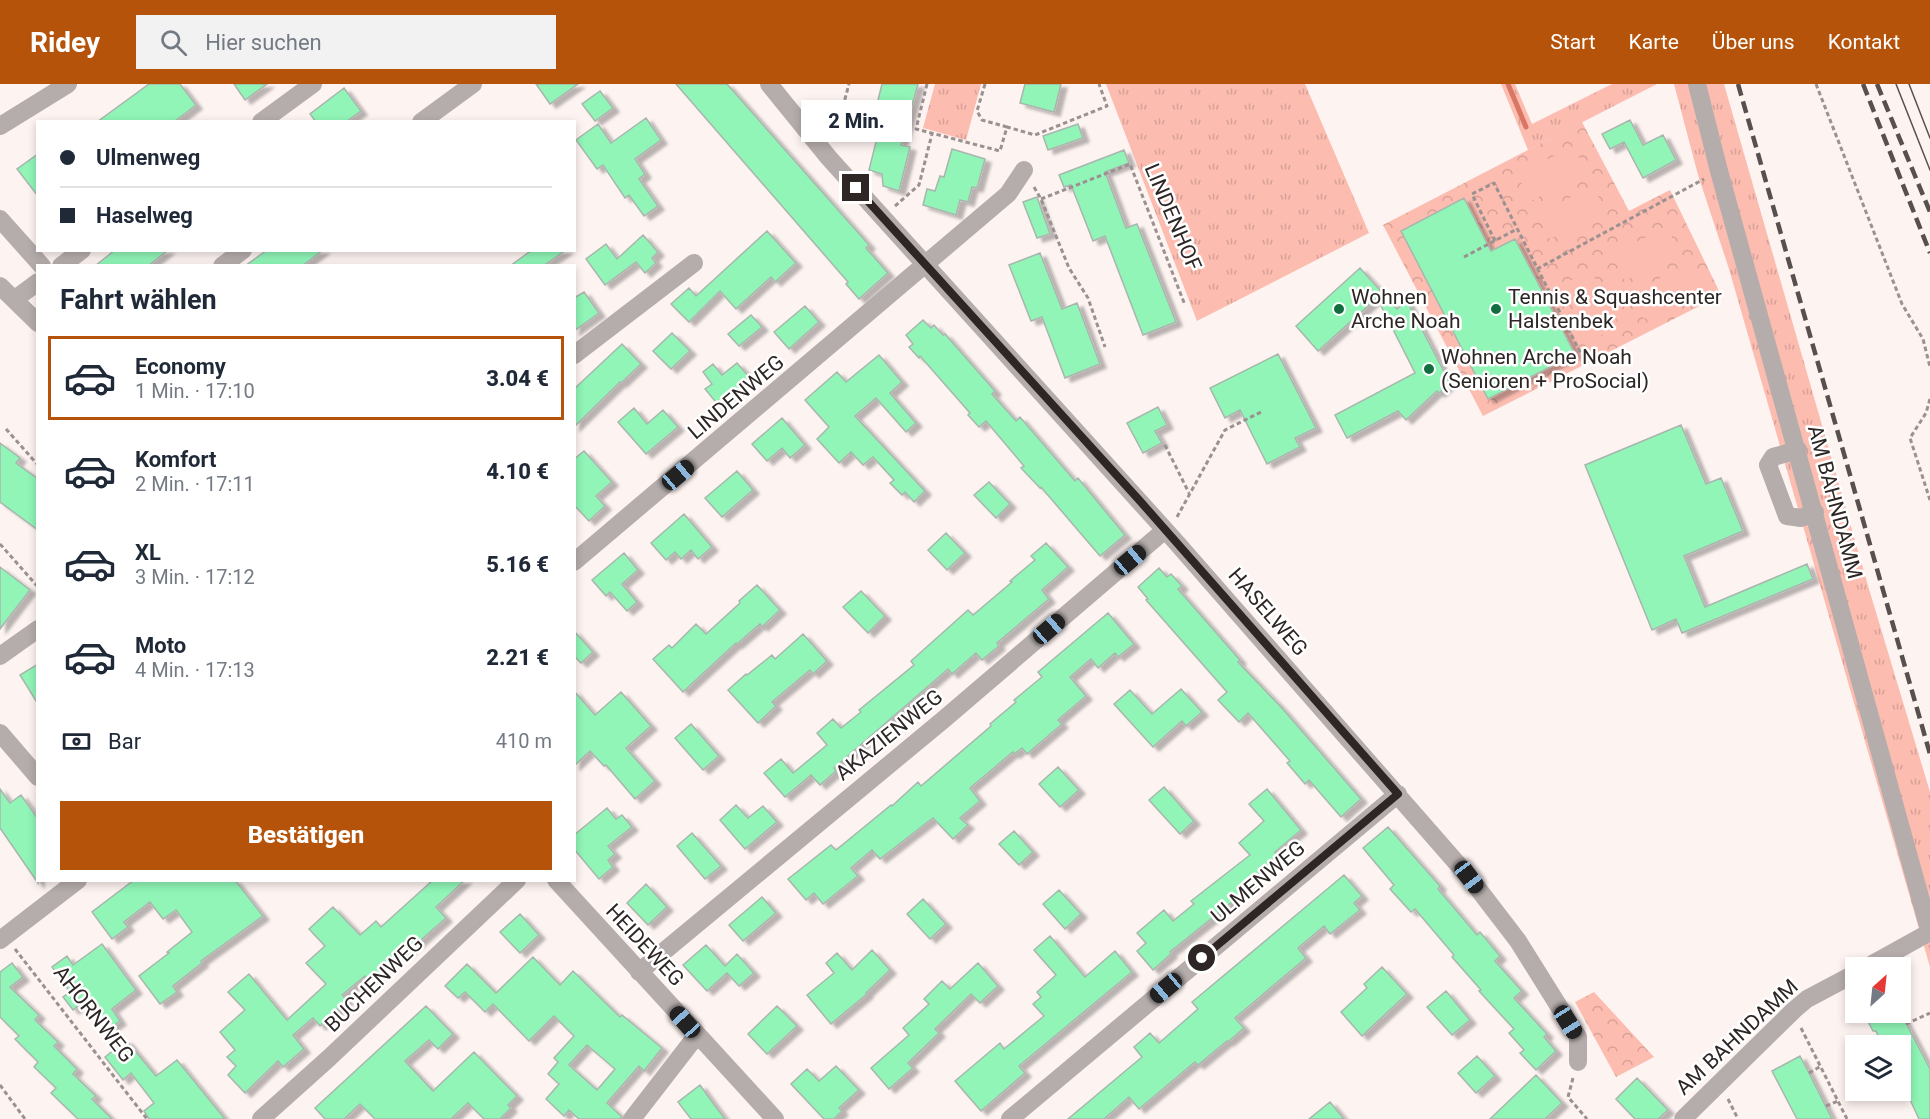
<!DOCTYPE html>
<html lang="de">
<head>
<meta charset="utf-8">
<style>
  :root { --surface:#fff; --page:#f2f2f3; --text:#1f2937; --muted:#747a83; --line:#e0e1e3; --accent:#b45309 }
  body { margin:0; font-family:Roboto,sans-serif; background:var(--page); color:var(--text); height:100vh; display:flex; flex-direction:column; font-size:22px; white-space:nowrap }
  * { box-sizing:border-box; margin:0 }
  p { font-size:20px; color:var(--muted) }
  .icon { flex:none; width:33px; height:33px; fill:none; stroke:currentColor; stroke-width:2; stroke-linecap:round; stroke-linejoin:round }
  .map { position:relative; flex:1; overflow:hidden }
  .sheet { position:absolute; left:36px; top:180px; width:540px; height:618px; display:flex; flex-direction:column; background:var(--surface); border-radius:0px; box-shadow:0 3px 9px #0003 }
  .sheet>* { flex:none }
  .top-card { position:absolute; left:36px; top:36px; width:540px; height:132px; border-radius:0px; box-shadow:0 3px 9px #0003; display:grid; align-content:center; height:132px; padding:0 24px; background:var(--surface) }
  .needle { width:39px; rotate:27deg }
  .buttons { position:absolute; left:1845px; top:873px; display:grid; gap:12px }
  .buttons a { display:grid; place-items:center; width:66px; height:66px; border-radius:0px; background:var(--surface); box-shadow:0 3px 9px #0003; font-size:30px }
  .end { position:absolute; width:27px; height:27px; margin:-14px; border:8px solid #2d2625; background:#fff; box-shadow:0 0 0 3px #fff }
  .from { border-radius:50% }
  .bubble { position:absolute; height:42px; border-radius:0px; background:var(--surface); box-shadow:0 3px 9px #0003; font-size:20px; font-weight:800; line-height:42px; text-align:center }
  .car { position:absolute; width:18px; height:36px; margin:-18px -9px; border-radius:8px; box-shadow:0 0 4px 2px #0007; background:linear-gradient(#222 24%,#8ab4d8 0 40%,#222 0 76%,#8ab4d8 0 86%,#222 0) }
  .top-card b { display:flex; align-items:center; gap:21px; height:57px; font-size:22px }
  .top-card b+b { border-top:2px solid var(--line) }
  .top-card i { width:15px; height:15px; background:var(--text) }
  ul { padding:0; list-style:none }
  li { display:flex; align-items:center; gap:18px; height:84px; margin:0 12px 9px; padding:0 12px; border:3px solid transparent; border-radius:0px }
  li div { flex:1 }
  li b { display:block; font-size:22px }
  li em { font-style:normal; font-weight:800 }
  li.active { border-color:var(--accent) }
  li>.icon { width:54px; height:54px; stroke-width:1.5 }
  h2 { padding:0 24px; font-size:27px; line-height:72px }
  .pay { display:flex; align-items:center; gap:15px; height:66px; padding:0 24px; font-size:22px }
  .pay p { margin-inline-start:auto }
  .cta { display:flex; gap:12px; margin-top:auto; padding:12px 24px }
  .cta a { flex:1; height:69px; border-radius:0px; background:var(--accent); color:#fff; font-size:24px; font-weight:800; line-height:69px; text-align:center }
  header { display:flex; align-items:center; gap:36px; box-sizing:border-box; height:84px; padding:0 30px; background:var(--accent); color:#fff }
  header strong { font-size:28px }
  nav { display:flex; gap:33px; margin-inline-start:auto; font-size:21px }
  .search { width:420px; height:54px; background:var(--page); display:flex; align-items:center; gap:15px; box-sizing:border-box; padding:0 21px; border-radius:0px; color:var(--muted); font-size:22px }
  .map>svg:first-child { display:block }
  .grass { fill:url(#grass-tufts) }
  .park { fill:url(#park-crowns) }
  .pitch { fill:#fcbcb0 }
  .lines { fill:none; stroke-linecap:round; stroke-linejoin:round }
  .stream { stroke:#da7664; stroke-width:5 }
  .building { fill:#90f5b7; stroke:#a9b6ad; stroke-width:1.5; fill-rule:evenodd; filter:url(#shadow) }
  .path { stroke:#9a9190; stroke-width:3; stroke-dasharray:4.5 3; stroke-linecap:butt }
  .minor { stroke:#b5adac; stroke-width:18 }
  .tram { stroke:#58504f; stroke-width:1.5 }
  .rail { stroke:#58504f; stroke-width:4.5; stroke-dasharray:12 6; stroke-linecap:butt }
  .route { stroke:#2d2625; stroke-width:8 }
  .poi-dot { fill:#126d41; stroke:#fff; stroke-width:2 }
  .labels { text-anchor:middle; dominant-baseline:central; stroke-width:5; stroke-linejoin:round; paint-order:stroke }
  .street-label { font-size:21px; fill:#2d2625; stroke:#fff }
  .poi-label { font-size:21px; fill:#2d2625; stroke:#fff; text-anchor:start }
</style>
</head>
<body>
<header>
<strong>Ridey</strong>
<div class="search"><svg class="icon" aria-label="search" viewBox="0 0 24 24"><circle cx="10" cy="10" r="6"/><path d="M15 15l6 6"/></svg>Hier suchen</div>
<nav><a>Start</a><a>Karte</a><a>Über uns</a><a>Kontakt</a></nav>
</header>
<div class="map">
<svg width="1930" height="1035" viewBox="0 0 1930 1035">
  <defs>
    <pattern id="grass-tufts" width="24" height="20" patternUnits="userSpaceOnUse" patternTransform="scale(1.5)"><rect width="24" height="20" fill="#fcbcb0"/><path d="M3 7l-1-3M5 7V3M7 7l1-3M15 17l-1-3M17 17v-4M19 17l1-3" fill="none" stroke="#d8a197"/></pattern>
    <pattern id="park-crowns" width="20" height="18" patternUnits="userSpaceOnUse" patternTransform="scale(1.5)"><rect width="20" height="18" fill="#fcbcb0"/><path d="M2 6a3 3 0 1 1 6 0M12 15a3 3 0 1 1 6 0" fill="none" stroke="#d8a197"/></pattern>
    <filter id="shadow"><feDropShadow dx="6" dy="4" stdDeviation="1.5" flood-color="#0004"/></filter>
  </defs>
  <rect width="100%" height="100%" fill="#fdf3f1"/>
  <path class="grass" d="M935 0H981L966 56 923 44Z
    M1106 0H1305L1369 149 1197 237Z
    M1501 0H1515L1532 40 1612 0H1657L1528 66Z
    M1674 0H1724L1869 505 1930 708V883L1729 185 1698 91Z"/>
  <path class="park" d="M1582 38 1629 127 1670 106 1721 211 1483 332 1383 141Z
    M1594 908 1654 973 1616 993 1575 918Z"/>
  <path class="pitch" d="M1573 62 1587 88 1531 117 1517 91Z
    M1593 102 1606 128 1550 155 1537 130Z
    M1667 143 1680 169 1625 197 1612 170Z
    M1686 181 1700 208 1644 235 1631 209Z
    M1591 187 1619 242 1592 256 1564 200Z"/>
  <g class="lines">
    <path class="stream" d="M1508 0 1526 43"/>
  </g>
  <path class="building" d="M149 0H180L196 21 174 38H97Z
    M234 0H267L245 16Z
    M536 0H578L550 20Z
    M676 0H727L869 161 866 164 888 189 859 215 846 200 848 198Z
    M882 0H918L901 61 910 63 899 107 883 102 882 90 869 86 877 54 869 52Z
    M1025 0H1061L1054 28 1020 19Z
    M344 4 361 27 346 38H316L310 30Z
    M600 7 613 24 595 37 582 20Z
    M646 34 661 56 635 75 645 90 639 95 658 122 644 132 629 111 625 114 603 81 597 85 576 56 598 40 611 59Z
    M1630 36 1643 61 1663 51 1676 76 1643 94 1624 58 1610 65 1602 50Z
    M1078 40 1083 54 1048 66 1043 52Z
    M952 65 985 75 977 104 972 103 968 118 960 116 956 131 923 121 927 105 935 107 940 92 944 93Z
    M1124 66 1129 79 1105 88 1126 144 1137 140 1176 238 1143 251 1105 152 1093 157 1071 101 1064 103 1059 91Z
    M38 70V112L17 85Z
    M1037 113 1050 150 1037 154 1023 118Z
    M1464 114 1491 167 1515 155 1575 270 1488 315 1401 147Z
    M767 147 796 179 775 198 771 193 736 225 720 207 689 238 671 220 689 204 696 212Z
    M643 151 658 168 652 174 656 179 645 189 636 178 605 201 586 175 606 160 617 175Z
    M115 166H168L148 182H95Z
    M267 166H323L302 182H245Z
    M532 166H566L543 182H510Z
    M1040 169 1062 225 1077 219 1100 280 1065 294 1042 233 1031 237 1009 181Z
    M1360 184 1397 225 1407 217 1450 299 1439 309 1437 307 1406 336 1398 327 1347 354 1335 331 1415 289 1377 214 1318 267 1296 242Z
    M584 208 599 229 574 247V214Z
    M805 222 819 238 789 265 774 248Z
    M751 231 762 243 739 262 728 250Z
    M923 236 931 244 934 241 943 251 945 250 995 307 992 310 1016 337 1020 333 1075 397 1078 394 1125 451 1100 472 1041 403 1040 404 1021 384 1024 382 986 337 979 343 968 331 970 329 920 272 919 274 909 263 913 260 906 251Z
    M672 249 690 267 671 285 653 267Z
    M622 260 641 280 621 299 620 298 574 343V305Z
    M1278 270 1316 344 1295 354 1300 363 1267 380 1240 326 1225 334 1210 304Z
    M879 271 902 298 890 309 916 339 906 348 876 314 855 332 925 407 914 418 905 408 902 411 890 399 894 396 873 373 863 381 851 368 839 379 817 355 829 343 805 316 837 288 846 298Z
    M737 279 751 295 719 322 705 305 712 300 703 288 713 280 722 291Z
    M1158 323 1167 341 1155 347 1162 359 1143 369 1127 339Z
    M634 324 647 340 663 326 678 343 646 370 618 338Z
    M782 334 805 361 790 374 782 364 767 377 752 360Z
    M1681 341 1706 400 1721 394 1743 447 1684 472 1705 523 1807 480 1813 495 1682 549 1676 535 1652 546 1585 381Z
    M0 359 20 374 16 379 38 395V446L0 418Z
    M584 367 612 398 596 412 605 422 589 437 574 421V375Z
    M737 387 753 406 722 433 705 414Z
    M989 398 1010 420 996 434 974 411Z
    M684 430 712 463 698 475 691 466 681 475 675 468 666 476 651 459Z
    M946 449 965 469 947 486 928 466Z
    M1046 459 1068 483 1042 506 1049 515 997 559 999 562 982 576 976 569 952 590 948 585 834 684 836 687 820 701 811 691 785 713 764 689 781 675 793 689 827 661 817 649 833 635 841 644 861 628 859 626 914 581 911 577 968 526 973 531 1012 498 1010 497 1035 476 1031 472Z
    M624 469 638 486 622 500 637 518 627 527 610 508 606 512 592 496Z
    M0 483 30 506 0 545Z
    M1159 484 1167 493 1171 490 1182 502 1178 505 1240 576 1238 578 1282 624 1361 715 1341 733 1309 696 1305 700 1287 679 1290 677 1248 629 1239 638 1218 616 1227 608 1146 516 1148 515 1138 503Z
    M757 501 780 526 762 543 760 540 737 560 736 559 683 608 653 575 669 561 672 564 696 540 706 550 740 519 739 517Z
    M861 507 885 532 868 549 843 523Z
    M1108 529 1134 560 1118 573 1115 569 1098 584 1091 575 1070 593 1086 612 1058 636 1062 640 1027 670 1022 664 1014 670 1013 668 970 704 980 717 960 734 968 741 953 755 933 734 880 775 872 766 851 784 858 792 823 820 814 809 806 816 788 795 831 761 836 766 891 721 892 722 918 698 921 702 991 642 990 640 1016 618 1014 616 1042 593 1038 588Z
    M574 547 593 568 581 579 574 572Z
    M803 550 827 577 813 590 810 586 772 618 776 622 758 639 728 606 746 590 747 591 772 571 775 575Z
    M38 580V620L20 591Z
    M1181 605 1202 628 1186 642 1182 637 1153 663 1114 620 1130 606 1152 630Z
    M574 607 595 631 621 608 651 642 626 664 655 697 635 715 606 681 604 682 590 667 574 682Z
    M691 640 719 672 703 686 675 654Z
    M1058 683 1079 706 1060 723 1039 700Z
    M1164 703 1194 737 1180 750 1149 716Z
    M0 705 10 719 21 711 38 735V799L0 744Z
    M1267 705 1301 746 1275 768 1278 772 1249 798 1252 802 1170 868 1171 870 1153 886 1137 867 1146 859 1137 849 1164 826 1173 837 1194 820 1191 817 1250 771 1239 759 1264 737 1249 720Z
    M736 721 748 734 763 722 777 738 745 765 720 736Z
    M607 724 616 735 622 731 632 743 608 762 615 770 608 776 613 783 599 795 574 765V751Z
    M1388 743 1440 802 1438 805 1477 851 1480 848 1500 872 1495 877 1522 907 1514 914 1547 950 1544 953 1556 967 1536 986 1520 969 1524 966 1509 949 1514 945 1479 907 1481 906 1452 873 1454 871 1415 825 1411 828 1390 805 1394 801 1363 764Z
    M1014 747 1033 768 1019 781 999 760Z
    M692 749 721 782 705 795 677 762Z
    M1344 791 1362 812 1354 819 1360 826 1330 850 1324 842 1298 864 1306 874 1235 934 1244 944 1228 958 1227 957 1198 981 1195 978 1139 1025 1129 1013 1104 1035H1068L1142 973 1134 963 1150 949 1159 959 1198 925 1192 918Z
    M134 796H235L263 832 201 877 202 879 173 902 177 908 160 920 139 892 169 869 167 868 192 848 176 826 163 835 150 818 124 838 128 843 112 855 92 828Z
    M433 796H465L436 823 446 834 405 870 403 867 370 898 365 892 342 911 347 916 320 942 313 934 293 951 304 965 283 983 278 977 245 1009 228 991 236 982 227 973 235 966 220 948 245 926 228 908 249 890 287 936 326 900 306 879 325 862 309 845 333 823 360 851 376 837 381 843Z
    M646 800 667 823 648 841 627 819Z
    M1059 806 1081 830 1065 845 1043 820Z
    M762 813 776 829 743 857 729 841Z
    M923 815 946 840 930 855 907 830Z
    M520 830 539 851 520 869 500 848Z
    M1050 852 1085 893 1115 867 1132 888 1019 982 1025 989 981 1027 955 997 1000 959 1004 965 1044 932 1033 920 1041 913 1037 908 1056 891 1034 866Z
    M102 860 136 906 112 925 120 937 106 947 85 916 73 926 63 913 70 908 52 883 67 872 73 881Z
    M706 861 725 882 737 870 754 889 739 902 727 889 707 907 683 881Z
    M872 866 890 886 866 909 867 910 831 940 807 911 834 889 826 879 837 869 852 886Z
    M533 873 560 901 573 887 620 933 622 931 662 964 644 987 639 982 607 1019 621 1032V1035H579L569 1026 564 1032 546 1015 559 1000 548 990 558 978 554 974 574 952 554 932 529 957 493 920 485 928 465 908 458 914 445 902 467 880 496 909ZM587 961 615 985 597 1006 569 981Z
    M12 879 23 893 10 903 39 931 35 936 58 958 54 962 77 985 73 990 96 1012 92 1015 112 1035H78L51 1009 56 1004 34 983 38 978 15 955 19 952 0 933V888Z
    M978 879 998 902 980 919 971 910 935 945 939 949 908 979 913 984 889 1005 871 984 909 951 903 944 929 920 924 915 942 897 950 905Z
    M1382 883 1407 910 1362 952 1341 928 1367 904 1364 900Z
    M1446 907 1470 936 1452 951 1427 923Z
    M426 922 453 950 438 965 429 956 405 977 433 1007 474 968 517 1012 508 1021 511 1024 500 1035H484L468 1019 451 1035H375L360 1020 344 1035H325L315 1024Z
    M777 922 797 942 767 970 748 950Z
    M1863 928H1900L1930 985V1035H1919L1900 994V962H1883L1876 947H1873Z
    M126 956 156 992 177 976 225 1035H149L144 1027 154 1019 131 989 123 996 105 973Z
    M1477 972 1495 992 1476 1009 1458 989Z
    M1800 972 1809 989 1832 1035H1797L1772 987Z
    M836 982 859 1006 839 1024 842 1027 834 1035H824L791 1000 807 985 819 997Z
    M1536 991 1562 1019 1545 1035H1490Z
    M1637 994 1668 1026 1658 1035H1635L1616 1015Z
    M700 1001 710 1015 725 1035H691L678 1018Z
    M1330 1018 1344 1035H1309Z"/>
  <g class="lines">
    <path class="path" d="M927 0 916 45 1000 67 1007 43 1035 51 1107 22 1099 0
      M985 0 977 27 982 36 1007 43
      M1816 0 1902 220 1923 255 1930 283
      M835 52 849 0
      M1034 103 1041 115 1069 184 1088 214 1105 263
      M1041 115 1130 80 1185 221
      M895 122 919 101 932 50
      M1495 157 1472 110 1494 99 1581 270
      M1464 173 1517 145
      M1537 185 1704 95
      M1930 315 1926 329 1910 354 1930 416
      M6 345 38 381
      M1165 361 1189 409
      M1177 433 1225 346 1263 327
      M0 460 38 503
      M15 865 147 1035
      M1906 940 1930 929
      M1801 944 1847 1035
      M1809 989 1821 982
      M1573 994 1568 1013 1587 1035
      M0 1001 25 1035
      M1728 1015 1738 1035
      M1826 1022 1838 1017"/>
    <path class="minor" d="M769 0 829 74 1176 458 1469 793 1518 857 1578 953V978
      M1697 0 1719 87 1930 849
      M261 38 313 0
      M421 38 473 0
      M0 42 68 0
      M0 135 42 182
      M61 182 82 166
      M222 182 243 166
      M0 202 38 239
      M15 215 38 198
      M574 271 694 179
      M1798 366 1773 373 1768 381 1787 432 1801 434 1815 428
      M574 478 1008 110 1024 86
      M0 572 38 545
      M0 649 38 693
      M556 796 775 1035
      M0 856 78 796
      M1865 884 1930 848
      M639 888 943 636 1165 446
      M261 1035 329 974 517 796
      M632 1035 697 951
      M1010 1035 1398 710
      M1683 1035 1794 926 1807 915 1856 889"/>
    <path class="tram" d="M1896 0 1930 86
      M1909 0 1930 54"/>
    <path class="rail" d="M1738 0 1930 670
      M1863 0 1930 169
      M1877 0 1930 128"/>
  </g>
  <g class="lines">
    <path class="route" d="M856 104 1140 417 1398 710 1202 874"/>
  </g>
  <g class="poi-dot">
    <circle cx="1339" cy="225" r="6"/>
    <circle cx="1496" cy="225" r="6"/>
    <circle cx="1429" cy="285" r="6"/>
  </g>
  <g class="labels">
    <g class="street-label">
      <text transform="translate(1173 133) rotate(67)">LINDENHOF</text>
      <text transform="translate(736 313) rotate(-40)">LINDENWEG</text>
      <text transform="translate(1835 418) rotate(75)">AM BAHNDAMM</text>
      <text transform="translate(1268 528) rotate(49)">HASELWEG</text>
      <text transform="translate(889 651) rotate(-39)">AKAZIENWEG</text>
      <text transform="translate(1258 798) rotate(-40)">ULMENWEG</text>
      <text transform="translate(645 861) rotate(47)">HEIDEWEG</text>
      <text transform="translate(374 900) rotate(-44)">BUCHENWEG</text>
      <text transform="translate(94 930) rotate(52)">AHORNWEG</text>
      <text transform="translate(1737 953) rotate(-43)">AM BAHNDAMM</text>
    </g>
    <g class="poi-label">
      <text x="1351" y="213">Wohnen<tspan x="1351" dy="24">Arche Noah</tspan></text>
      <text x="1508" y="213">Tennis &amp; Squashcenter<tspan x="1508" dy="24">Halstenbek</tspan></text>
      <text x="1441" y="273">Wohnen Arche Noah<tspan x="1441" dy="24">(Senioren + ProSocial)</tspan></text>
    </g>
  </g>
</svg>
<div class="buttons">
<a><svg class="needle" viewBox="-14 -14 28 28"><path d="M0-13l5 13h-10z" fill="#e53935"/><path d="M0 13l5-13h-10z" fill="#747a83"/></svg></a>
<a><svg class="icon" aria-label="layers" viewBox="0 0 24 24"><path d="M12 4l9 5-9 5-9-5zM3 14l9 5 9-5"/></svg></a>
</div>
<i class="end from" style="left:1202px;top:874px"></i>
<i class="end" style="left:856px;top:104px"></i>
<div class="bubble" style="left:801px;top:16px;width:111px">2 Min.</div>
<i class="car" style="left:678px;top:391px;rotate:50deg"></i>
<i class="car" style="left:1130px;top:476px;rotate:50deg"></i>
<i class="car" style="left:1049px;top:545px;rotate:49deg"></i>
<i class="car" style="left:1469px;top:793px;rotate:143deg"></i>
<i class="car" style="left:1166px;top:904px;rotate:230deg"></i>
<i class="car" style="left:685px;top:938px;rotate:318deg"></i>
<i class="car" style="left:1568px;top:938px;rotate:148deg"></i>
<div class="top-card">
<b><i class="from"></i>Ulmenweg</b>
<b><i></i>Haselweg</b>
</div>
<section class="sheet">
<h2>Fahrt wählen</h2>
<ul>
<li class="active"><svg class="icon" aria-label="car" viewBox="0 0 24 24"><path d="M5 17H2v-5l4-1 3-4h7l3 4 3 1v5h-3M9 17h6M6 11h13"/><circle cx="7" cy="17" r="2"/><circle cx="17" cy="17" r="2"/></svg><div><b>Economy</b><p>1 Min. · 17:10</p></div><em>3.04 €</em></li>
<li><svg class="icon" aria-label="car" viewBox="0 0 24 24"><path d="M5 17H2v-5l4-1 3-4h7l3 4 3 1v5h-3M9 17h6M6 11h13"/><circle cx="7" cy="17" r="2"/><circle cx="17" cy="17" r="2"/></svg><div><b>Komfort</b><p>2 Min. · 17:11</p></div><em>4.10 €</em></li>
<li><svg class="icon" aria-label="car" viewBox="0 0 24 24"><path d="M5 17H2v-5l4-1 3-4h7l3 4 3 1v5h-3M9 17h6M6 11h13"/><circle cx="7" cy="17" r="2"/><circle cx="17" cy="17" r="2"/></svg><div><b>XL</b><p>3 Min. · 17:12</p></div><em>5.16 €</em></li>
<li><svg class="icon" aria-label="car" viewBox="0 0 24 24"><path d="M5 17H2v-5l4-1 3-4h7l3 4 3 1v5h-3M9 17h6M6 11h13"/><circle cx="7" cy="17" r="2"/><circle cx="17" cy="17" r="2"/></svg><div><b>Moto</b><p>4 Min. · 17:13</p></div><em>2.21 €</em></li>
</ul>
<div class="pay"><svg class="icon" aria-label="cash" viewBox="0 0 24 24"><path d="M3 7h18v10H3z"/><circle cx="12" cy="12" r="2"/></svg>Bar<p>410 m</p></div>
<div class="cta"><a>Bestätigen</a></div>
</section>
</div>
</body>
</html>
